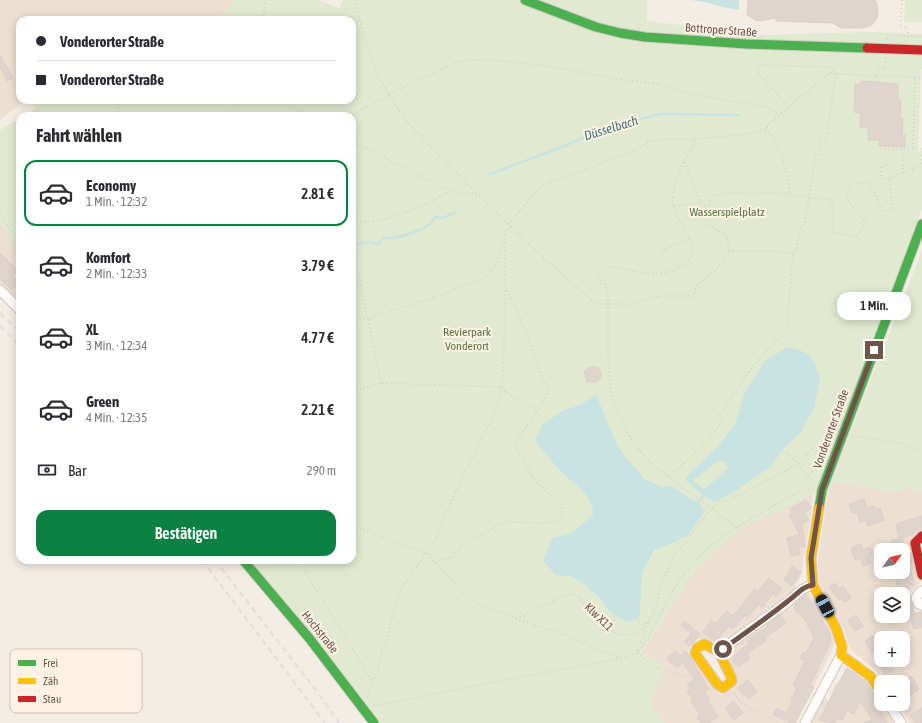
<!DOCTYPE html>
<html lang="de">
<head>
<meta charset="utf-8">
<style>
  :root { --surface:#fff; --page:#f7f7f7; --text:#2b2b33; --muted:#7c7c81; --line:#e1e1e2; --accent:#0b8043 }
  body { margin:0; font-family:"Asap Condensed",sans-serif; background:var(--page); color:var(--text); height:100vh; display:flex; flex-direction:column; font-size:15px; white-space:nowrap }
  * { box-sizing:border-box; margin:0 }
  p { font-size:13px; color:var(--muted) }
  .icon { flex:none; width:22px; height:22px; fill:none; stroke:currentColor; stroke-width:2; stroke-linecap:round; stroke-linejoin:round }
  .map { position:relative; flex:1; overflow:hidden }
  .drawer { position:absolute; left:16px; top:112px; width:340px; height:452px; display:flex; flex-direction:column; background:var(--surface); border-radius:12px; box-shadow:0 2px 10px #0003 }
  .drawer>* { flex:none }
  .banner { position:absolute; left:16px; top:16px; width:340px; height:88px; border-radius:12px; box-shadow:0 2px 10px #0003; display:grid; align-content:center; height:88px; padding:0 20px; background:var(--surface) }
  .needle { width:26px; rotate:56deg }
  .controls { position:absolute; left:874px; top:543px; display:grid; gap:8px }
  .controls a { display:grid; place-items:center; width:36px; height:36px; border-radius:8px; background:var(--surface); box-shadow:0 2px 10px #0003; font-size:20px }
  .end { position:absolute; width:18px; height:18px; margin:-9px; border:5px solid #6f5449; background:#fff; box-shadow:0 0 0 2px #fff }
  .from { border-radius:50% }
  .bubble { position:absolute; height:28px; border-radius:12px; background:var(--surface); box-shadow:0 2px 10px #0003; font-size:13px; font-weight:600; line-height:28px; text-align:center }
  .car { position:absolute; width:12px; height:24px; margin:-12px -6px; border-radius:5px; box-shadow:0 0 3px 1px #0007; background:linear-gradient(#222 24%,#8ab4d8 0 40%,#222 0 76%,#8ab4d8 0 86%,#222 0) }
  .banner b { display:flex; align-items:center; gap:14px; height:38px; font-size:15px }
  .banner b+b { border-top:1px solid var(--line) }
  .banner i { width:10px; height:10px; background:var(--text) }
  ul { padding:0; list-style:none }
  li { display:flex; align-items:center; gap:12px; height:66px; margin:0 8px 6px; padding:0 12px; border:2px solid transparent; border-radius:12px }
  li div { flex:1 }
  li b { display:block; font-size:15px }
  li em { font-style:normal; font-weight:600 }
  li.current { border-color:var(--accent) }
  li>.icon { width:36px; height:36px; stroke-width:1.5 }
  h2 { padding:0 20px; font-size:18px; line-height:48px }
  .pay { display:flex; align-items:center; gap:10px; height:44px; padding:0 20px; font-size:15px }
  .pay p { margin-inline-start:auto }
  .primary-button { display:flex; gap:8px; margin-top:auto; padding:8px 20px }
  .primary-button a { flex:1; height:46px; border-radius:12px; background:var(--accent); color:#fff; font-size:16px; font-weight:600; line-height:46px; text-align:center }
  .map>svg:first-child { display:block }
  .residential { fill:#eddfd2; fill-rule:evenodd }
  .green { fill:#e1e9d0; fill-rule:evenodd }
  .water { fill:#c9e3e3; fill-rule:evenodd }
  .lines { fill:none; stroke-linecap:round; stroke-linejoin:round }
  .stream { stroke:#c9e3e3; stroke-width:2.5 }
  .building { fill:#e0d5ce; stroke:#dcd0c8 }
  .street-casing { stroke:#d2c8c2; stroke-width:11 }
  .fast-casing { stroke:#d4c9c2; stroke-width:11 }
  .slow-casing { stroke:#d4c9c2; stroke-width:11 }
  .jam-casing { stroke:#d4c9c2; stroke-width:11 }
  .path { stroke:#d6cdc9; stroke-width:1.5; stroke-dasharray:1 3; stroke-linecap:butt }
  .street { stroke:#fdfcfb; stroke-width:9 }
  .fast { stroke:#4caf50; stroke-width:9 }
  .slow { stroke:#ffc107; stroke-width:9 }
  .jam { stroke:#c62828; stroke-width:9 }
  .rail { stroke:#e3e0e2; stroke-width:2.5; stroke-dasharray:6 4; stroke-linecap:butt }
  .route { stroke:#6f5449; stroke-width:5 }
  .labels { text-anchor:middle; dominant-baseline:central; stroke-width:4; stroke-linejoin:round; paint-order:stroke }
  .street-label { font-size:12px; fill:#6f5449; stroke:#fef2e5 }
  .park-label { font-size:12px; fill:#547542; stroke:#fef2e5 }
  .water-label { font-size:13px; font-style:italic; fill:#41757b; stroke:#fef2e5 }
  .key { fill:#fef2e5; stroke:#d3c3b6; stroke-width:1 }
  .key-label { font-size:11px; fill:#6f5449 }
</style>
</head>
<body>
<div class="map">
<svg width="922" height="723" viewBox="0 0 922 723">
  <rect width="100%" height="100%" fill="#f4ede5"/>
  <path class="residential" d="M0 0H235L219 20H20V100H26L0 120Z
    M0 222 20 251V310L0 292Z
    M831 481 893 492 911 487 913 493 922 491V533L917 537 921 581 916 589 910 591 915 612 922 610V723H910L898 704H903V682H884L873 668 850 649 843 628 820 585 818 572V560L826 505ZM881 550H903V572H881ZM881 594H903V616H881ZM881 638H903V660H881Z
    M813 493 812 510 808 532 806 553 804 554 802 573 794 590 724 642 716 644 705 639H699L687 651 721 695 738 683 725 655 726 652 803 594H809L829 627 834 640V644L827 660 796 723H665L649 705 665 665 641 653 691 576 714 552 752 520Z
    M846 668 856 673 863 680 865 679 894 723H811L824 698 829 701 831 696 830 695 836 683H838Z"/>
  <path class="green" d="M235 0H318L339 8 343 0H647V21L763 35 870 32 922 34V69H921L918 151 922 152V209L817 492 743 528 714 552 691 576 641 652 665 665 650 705 665 723H381L326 651 247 560H352V116H24L36 109 31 100H352V20H219ZM861 81 873 82 898 100 900 118 903 119 902 135H905V147L880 146V140H868V128L860 127V113L854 112ZM596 394 618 447 644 480 695 501 656 550 642 573 640 613 609 611 599 597 581 582 570 576 552 539 570 534 593 515C594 497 574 483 561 472L564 410 580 405Z
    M905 0H922V22H904Z
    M20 118V251L0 222V130Z
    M922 251V491L912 493 911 488 893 492 831 481Z"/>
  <path class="water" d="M690 0H739V10C722 8 707 1 690 0Z
    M787 347 797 349 810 355 815 364 820 379 814 408 801 432 784 448 771 466 740 488 716 502C705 497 693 488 685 478L718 446 735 424 745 392 764 362ZM720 460 725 462 728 468 704 490 693 480Z
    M596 394 618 447 644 479 662 487 672 486 688 498 698 502 705 511 688 536 655 550 642 573 640 613 637 619 629 622 619 618 609 611 599 597 581 582 570 576 556 575 543 561 552 538 570 534 593 515C594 496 574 484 561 472 552 462 544 451 535 441L542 425 564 410 580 405Z"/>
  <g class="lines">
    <path class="stream" d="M490 174 562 147 605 128 661 114 738 115
      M352 245 369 242 378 244 384 238C394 240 420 231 429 225 432 223 433 220 435 217L443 218 456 212
      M698 502 704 495"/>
  </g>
  <path class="building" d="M748 0H875L877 4 878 11 877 18 873 24 867 27 861 28H842L832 23 776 21V18L761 21 755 20 747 15Z
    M0 55 13 78 7 81 0 68Z
    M861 81 898 84V100H901L900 118H903L902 135H905V147L879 146 880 140H868V128L860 127V113L854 112 855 84H861Z
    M0 253 18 271 12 276 19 283 11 290 0 279Z
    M590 367H598L601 373 600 379 596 382H587L584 371Z
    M864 499 867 509 874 506 876 510 880 508 884 520 868 526 866 520 860 523 857 512 852 513 849 504Z
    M806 500 811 508 804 513 809 520 802 524 805 546 799 547 800 554 791 556 787 538 800 535 789 515 793 513 790 509Z
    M922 516V529L917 530 912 535 899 538 896 524Z
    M902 538 906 552 909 551 912 563H909L914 585 908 587 911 600 915 614 903 617V592L899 593 894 572H903V550H895V547L893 548 891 541Z
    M861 544 863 550 870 547 873 556 869 557 871 563 863 566 861 558 855 560 851 548Z
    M792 566 801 572 792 586 784 580Z
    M769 578 782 589 776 597 773 594 762 607 759 604 748 617 745 615 733 629 729 626 718 639 717 638 714 641 703 632 711 621 715 624 727 611 733 616 755 589 757 592Z
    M835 583 839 589 843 586 851 598 844 602 842 598 839 600 829 587Z
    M806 595 830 633 831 641 810 685 814 687 795 723H790L773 714 777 708 786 713 793 701 791 700 797 688 793 685 805 661 800 658 804 652 806 653 814 638 803 616 802 617 800 613 798 614 794 607 796 606 795 604Z
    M922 612V627L914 629 910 615Z
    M780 615 786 623 765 638 767 640 747 654 750 658 738 667 736 664 735 665 731 659 749 643 747 640 768 626 767 624Z
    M856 615 863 626 855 631 848 620Z
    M684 621 700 634 690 646 684 642 691 634 681 625Z
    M874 635 881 647 872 653 865 641Z
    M676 651 680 656 686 651 709 689 704 692 710 700 708 702 718 716 710 723H701L697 717 700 714 691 702 693 700 687 691 690 689 687 685 695 679 683 663 677 667 671 663 667 658Z
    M886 660 893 670 885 675 878 665Z
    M847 668 865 681 880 702 876 704 887 723H864L872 719 860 701 854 714 847 710 842 720 838 718 835 723 819 720Z
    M911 676 919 689 903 700V681Z
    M748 680 757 692 748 699 745 694 743 695 738 688Z
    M734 701 743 713 734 720 725 708Z
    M922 708V723H916L910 715Z"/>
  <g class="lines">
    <g class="street-casing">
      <path id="street" d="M0 290 20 310
        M922 591 919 593 916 598 919 604 922 605
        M719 652C741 635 763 620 785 604 795 597 801 587 813 585
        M889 704 901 723
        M805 723 841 655"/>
    </g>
    <g class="fast-casing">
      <path id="fast" d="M525 0 596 27 620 33 645 37 747 44 867 48
        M819 508 822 490 922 224
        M243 560 309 638 374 723"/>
    </g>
    <g class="slow-casing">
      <path id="slow" d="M819 508 811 558 813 585 836 628 842 646 841 655 870 676 881 692
        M704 644 719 652 731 677 732 681 723 688 717 684 695 653 697 648Z"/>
    </g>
    <g class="jam-casing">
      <path id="jam" d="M867 48 922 50
        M922 536 915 543 922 575"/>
    </g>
    <path class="path" d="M356 0C361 31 373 68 389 95 401 117 420 135 437 153 461 178 486 203 511 227L505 231 504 353 502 387 498 404 491 420 463 475 435 540 402 588 396 601 387 639 381 654 378 671 369 689 368 698
      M902 0 900 27H908V40
      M263 20 266 0
      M887 39 888 35 922 37
      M877 76 915 77 913 150
      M915 77 922 79
      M389 94 455 63 469 60 504 61 548 66 610 78 657 84 691 94 766 107 780 114
      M117 100 120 116
      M279 100 307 116
      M788 107 758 72 757 68 760 65 829 67 837 74
      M226 116 240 100
      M349 116 362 109 389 96
      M766 129C783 145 786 174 791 195
      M352 141 450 191 478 195
      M880 149H922
      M922 151V165
      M685 162 700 202 708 209
      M887 165H881V179L889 178
      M903 173 904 149
      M674 207 700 202
      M0 214 20 244
      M352 222C389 223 418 209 450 191
      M508 224 538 190 549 183 620 156 639 148 651 141 667 139H696
      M511 227 548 262 596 304H630L659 296H694L696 286 715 271 729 251H765L792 253
      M352 241 381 383
      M729 251 727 236 709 225 708 209 712 196 727 192 752 194 766 192 832 200 833 232 856 237 866 222 847 200 850 184 869 182 883 212 893 208 889 178 922 165
      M662 253 665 248H669L690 239
      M352 322 374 317 480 281C494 272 499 260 502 244L506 241
      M352 392 381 383 502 387 505 392 537 411
      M852 436C875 440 901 440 922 451
      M787 452 811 480 814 481
      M669 477 699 449 722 423 719 416 752 367 787 330 793 254 796 250 800 230 805 222 816 155H820V140H826L835 79 837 74
      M918 485 922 484
      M352 527 367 531 426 553 465 595 485 608 562 634 618 657
      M735 527 714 510 659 470 650 462 632 441 626 429 611 395 608 356V291L605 281 599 280 596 272C601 270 609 266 614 267 619 267 624 269 629 270 648 275 666 276 683 265 691 260 694 253 692 244 687 233 679 222 675 210 666 188 687 158 696 139L747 134 766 129 769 124 829 73 877 76V68H885L886 58
      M298 560 372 681
      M434 562 453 557 464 543 506 522 546 523 563 518 561 505 537 483 514 445 537 411 548 392 517 310 506 290
      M516 619 564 596 572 594 578 596 597 618 613 632 624 635 636 634 641 630 650 618 657 603 660 588 674 556 708 513 719 503 730 500 798 464 809 453 815 443
      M648 623 637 652 653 667 687 677 695 670
      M734 693 742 704 780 723
      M373 706 589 664C601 662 628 658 637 652 646 647 663 609 669 597 694 553 727 531 770 508 783 500 797 492 811 489"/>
    <use href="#street" class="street"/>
    <use href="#fast" class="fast"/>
    <use href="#slow" class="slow"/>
    <use href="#jam" class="jam"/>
    <path class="rail" d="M0 313 20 332
      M0 326 20 346
      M202 560 325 723
      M215 560 318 693 339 723"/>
  </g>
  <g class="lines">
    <path class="route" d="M723 649C745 633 767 618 788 601 797 595 802 586 813 585L811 558 822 490 874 350"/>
  </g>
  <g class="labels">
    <g class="street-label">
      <text transform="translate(721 30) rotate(4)">Bottroper Straße</text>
      <text transform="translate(831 429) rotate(-70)">Vonderorter Straße</text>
      <text transform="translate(599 617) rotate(44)">Klw X11</text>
      <text transform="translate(320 632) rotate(51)">Hochstraße</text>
    </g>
    <g class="park-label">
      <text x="727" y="212">Wasserspielplatz</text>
      <text x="467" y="332">Revierpark<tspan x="467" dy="14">Vonderort</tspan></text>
    </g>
    <g class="water-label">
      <text transform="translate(611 128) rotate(-17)">Düsselbach</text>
    </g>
  </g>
  <rect x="10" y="649" width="132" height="64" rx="6" class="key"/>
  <rect x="18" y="660" width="18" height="6" fill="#4caf50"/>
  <rect x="18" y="678" width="18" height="6" fill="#ffc107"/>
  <rect x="18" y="696" width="18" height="6" fill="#c62828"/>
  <g class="key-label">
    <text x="43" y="667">Frei</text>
    <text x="43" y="685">Zäh</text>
    <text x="43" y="703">Stau</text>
  </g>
</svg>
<div class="controls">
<a><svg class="needle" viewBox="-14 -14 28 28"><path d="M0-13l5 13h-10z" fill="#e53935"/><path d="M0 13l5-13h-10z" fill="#7c7c81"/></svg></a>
<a><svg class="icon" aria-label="layers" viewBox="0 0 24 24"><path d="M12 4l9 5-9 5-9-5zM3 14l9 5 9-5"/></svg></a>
<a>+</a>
<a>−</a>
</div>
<i class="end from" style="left:723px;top:649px"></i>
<i class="end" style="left:874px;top:350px"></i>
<div class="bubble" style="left:837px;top:292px;width:74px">1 Min.</div>
<i class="car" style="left:825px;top:606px;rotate:332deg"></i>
<div class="banner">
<b><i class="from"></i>Vonderorter Straße</b>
<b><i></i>Vonderorter Straße</b>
</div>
<section class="drawer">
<h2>Fahrt wählen</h2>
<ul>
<li class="current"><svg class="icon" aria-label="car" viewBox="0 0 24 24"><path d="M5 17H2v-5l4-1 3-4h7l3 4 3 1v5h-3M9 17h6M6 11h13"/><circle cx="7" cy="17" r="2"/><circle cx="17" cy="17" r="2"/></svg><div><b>Economy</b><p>1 Min. · 12:32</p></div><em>2.81 €</em></li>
<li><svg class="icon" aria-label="car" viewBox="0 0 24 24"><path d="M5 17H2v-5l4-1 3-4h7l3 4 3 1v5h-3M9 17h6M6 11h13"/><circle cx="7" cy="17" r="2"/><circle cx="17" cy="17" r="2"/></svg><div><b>Komfort</b><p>2 Min. · 12:33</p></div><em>3.79 €</em></li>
<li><svg class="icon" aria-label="car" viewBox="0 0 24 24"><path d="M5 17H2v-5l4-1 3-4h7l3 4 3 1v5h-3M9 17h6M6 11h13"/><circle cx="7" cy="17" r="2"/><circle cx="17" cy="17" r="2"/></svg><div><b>XL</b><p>3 Min. · 12:34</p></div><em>4.77 €</em></li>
<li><svg class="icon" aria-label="car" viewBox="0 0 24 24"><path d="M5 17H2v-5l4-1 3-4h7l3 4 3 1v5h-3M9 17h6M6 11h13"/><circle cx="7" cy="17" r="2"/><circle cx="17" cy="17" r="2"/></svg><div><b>Green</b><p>4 Min. · 12:35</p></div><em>2.21 €</em></li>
</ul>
<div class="pay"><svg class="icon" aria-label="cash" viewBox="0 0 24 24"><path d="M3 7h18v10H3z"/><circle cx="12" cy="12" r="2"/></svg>Bar<p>290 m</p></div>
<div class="primary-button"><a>Bestätigen</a></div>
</section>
</div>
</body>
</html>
